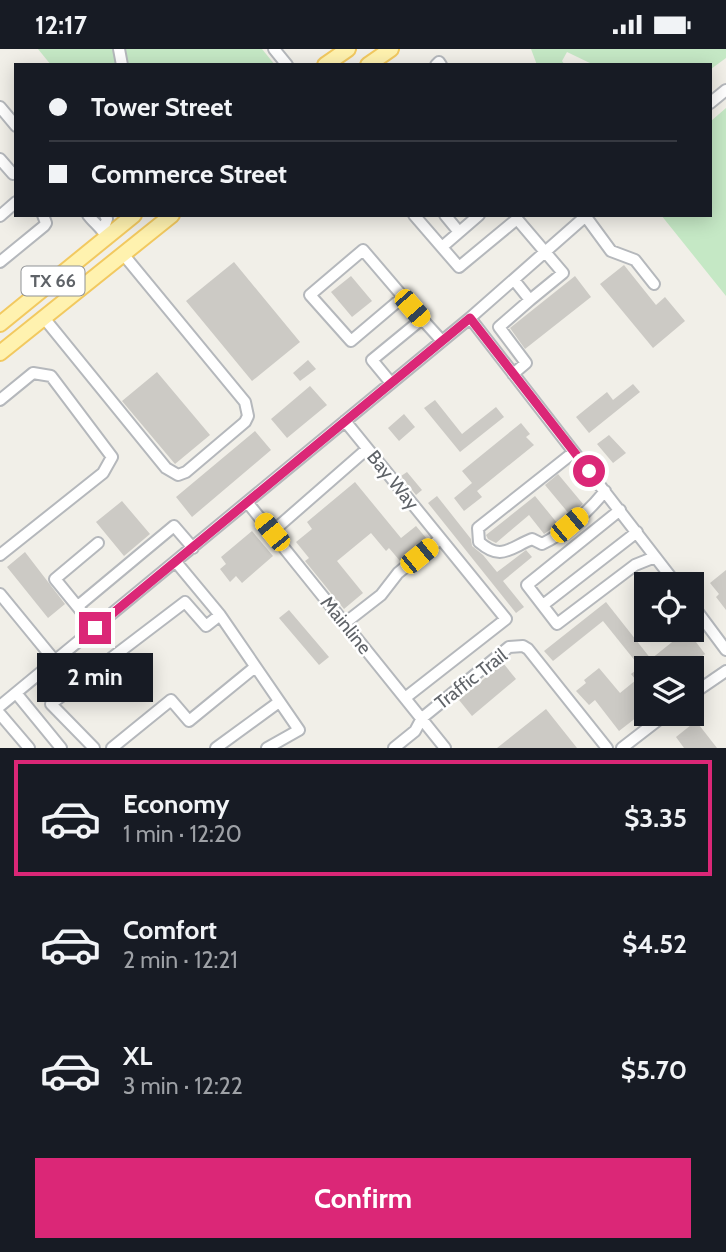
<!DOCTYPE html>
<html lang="en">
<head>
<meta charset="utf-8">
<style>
  :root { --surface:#171b24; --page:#242831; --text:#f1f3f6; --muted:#9ea1a6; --line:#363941; --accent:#db2777 }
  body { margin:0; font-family:Cabin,sans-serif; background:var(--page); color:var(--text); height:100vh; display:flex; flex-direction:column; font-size:26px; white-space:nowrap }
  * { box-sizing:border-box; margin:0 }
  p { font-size:23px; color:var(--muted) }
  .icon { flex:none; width:38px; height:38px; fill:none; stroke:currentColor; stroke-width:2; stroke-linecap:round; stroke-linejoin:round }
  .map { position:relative; height:699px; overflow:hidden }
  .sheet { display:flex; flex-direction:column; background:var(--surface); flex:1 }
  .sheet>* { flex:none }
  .guide { position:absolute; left:14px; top:14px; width:698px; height:154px; border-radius:0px; box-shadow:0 4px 18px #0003; display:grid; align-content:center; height:154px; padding:0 35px; background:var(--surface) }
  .tools { position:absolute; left:634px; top:523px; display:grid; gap:14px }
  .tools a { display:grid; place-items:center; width:70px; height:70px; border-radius:0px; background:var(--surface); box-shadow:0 4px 18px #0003; font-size:35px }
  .end { position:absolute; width:32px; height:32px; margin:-16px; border:9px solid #db2777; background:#fff; box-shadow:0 0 0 4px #fff }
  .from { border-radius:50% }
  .bubble { position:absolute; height:49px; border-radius:0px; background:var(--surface); box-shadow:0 4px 18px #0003; font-size:23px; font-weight:800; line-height:49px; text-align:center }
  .car { position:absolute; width:21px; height:42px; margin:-21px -10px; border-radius:9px; box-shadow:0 0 5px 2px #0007; background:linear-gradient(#f5c518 24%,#345 0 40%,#f5c518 0 76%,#345 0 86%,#f5c518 0) }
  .guide b { display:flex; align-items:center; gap:24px; height:66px; font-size:26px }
  .guide b+b { border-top:2px solid var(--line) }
  .guide i { width:18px; height:18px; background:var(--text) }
  ul { padding:12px 0 0; list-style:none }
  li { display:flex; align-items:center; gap:21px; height:116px; margin:0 14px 10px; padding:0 21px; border:4px solid transparent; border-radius:0px }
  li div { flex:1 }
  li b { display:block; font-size:26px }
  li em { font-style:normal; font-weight:800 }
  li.on { border-color:var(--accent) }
  li>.icon { width:63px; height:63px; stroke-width:1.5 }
  .button { display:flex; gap:14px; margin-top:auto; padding:14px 35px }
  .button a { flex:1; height:80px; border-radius:0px; background:var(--accent); color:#fff; font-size:28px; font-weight:800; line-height:80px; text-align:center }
  .status { display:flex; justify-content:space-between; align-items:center; height:49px; padding:0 35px; background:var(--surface); direction:ltr }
  .status svg { height:19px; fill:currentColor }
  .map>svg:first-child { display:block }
  .green { fill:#c5e8c5 }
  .building { fill:#cccac5 }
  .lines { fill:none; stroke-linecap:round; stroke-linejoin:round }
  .minor-casing { stroke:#b5b8bc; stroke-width:14 }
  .major-casing { stroke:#f2c960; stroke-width:18 }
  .minor { stroke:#fff; stroke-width:10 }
  .major { stroke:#fff2af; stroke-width:14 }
  .route { stroke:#db2777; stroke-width:9 }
  .labels { text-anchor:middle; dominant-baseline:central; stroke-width:5; stroke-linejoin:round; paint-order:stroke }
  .shield { fill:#fff; stroke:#8f9295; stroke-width:2 }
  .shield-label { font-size:18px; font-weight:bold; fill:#5f6368 }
  .street-label { font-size:19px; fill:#5f6368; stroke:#fff }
</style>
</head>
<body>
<div class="status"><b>12:17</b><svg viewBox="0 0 49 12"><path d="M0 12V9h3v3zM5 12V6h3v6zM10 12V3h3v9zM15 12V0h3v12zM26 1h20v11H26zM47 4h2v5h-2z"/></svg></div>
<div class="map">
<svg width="726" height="699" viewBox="0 0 726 699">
  <rect width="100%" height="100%" fill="#f1efe8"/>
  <path class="green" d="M38 0H262L275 16H51Z
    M531 0H726V9L711 20 710 16H594L567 3 562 12 565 16H537Z
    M726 59V247L661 166H710L711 72Z"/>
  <path class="building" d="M234 213 300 293 252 332 186 252Z
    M624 216 656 256 665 248 685 272 653 299 600 235Z
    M351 227 372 252 352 268 331 243Z
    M575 227 591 248 525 300 510 279Z
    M308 311 316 320 300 332 293 324Z
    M157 323 210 386 175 415 122 352Z
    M633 335 640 343 589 384 576 368 607 343 613 351Z
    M310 337 327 356 287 389 271 370Z
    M435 351 462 385 496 358 504 368 460 403 424 359Z
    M404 365 415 378 399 392 388 379Z
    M521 374 530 385 526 388 534 396 477 442 482 448 464 462 454 449 472 434 462 422Z
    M255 382 271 401 192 468 176 448Z
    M609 386 626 404 613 414 597 395Z
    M407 423 422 441 416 446 401 427Z
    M558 425 583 455 570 466 545 436Z
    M355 433 401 489 416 477 427 490 400 512 389 499 386 502 371 484 337 512 363 544 344 560 305 512 309 509 296 493 312 480 307 473Z
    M437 447 471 490 472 497 483 506 497 523 526 501 532 508 503 532 524 558 516 564 428 454Z
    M535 447 558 475 544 485 529 466 496 494 488 490 486 486Z
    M122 452 150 485 124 507 96 473Z
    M252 482 273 507 242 534 236 527 230 533 220 520 226 515 221 508Z
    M25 503 65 555 48 569 7 518Z
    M726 521V561L716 548 719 545 710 534Z
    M606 553 651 610 687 581 705 605 686 620H646V661L619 682 595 651 589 656 576 642 586 634 584 631 599 619 620 644 636 631 631 625 640 618 603 572 553 612 544 602Z
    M289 561 329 608 319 616 279 569Z
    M503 614 516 630 472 667 459 651Z
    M546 660 577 699H497Z
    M696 672 717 699H684L676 688Z"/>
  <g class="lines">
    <g class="minor-casing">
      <path id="minor" d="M119 0 122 16
        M274 0 287 16
        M436 16 439 13 441 16
        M710 54 726 41
        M0 58 16 77
        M0 110 13 125
        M88 166C94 174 102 179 107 189
        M414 166 459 218 517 170 563 224 530 251 514 231
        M445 166 459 183
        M0 167 16 153
        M586 168 611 202 635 211 654 235
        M103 181 107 170 105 166
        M442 198 479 166
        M0 213 44 177 46 174 43 166
        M403 248 351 292 310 246 363 201 422 270
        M44 269 166 419 178 426 186 423 245 373 248 367 245 353 123 205
        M470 269 677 536
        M513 325 526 314 499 278 530 251
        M391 334 372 311 422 270 442 292
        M0 351 33 324 51 327 112 408 103 424 0 506
        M345 372 506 570 405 649
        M574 403 478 479 479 493C501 512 508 500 532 490L542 495C565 484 589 462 605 442
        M247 453 445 699
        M620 461 527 536 557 575 635 516 655 508
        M272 483 367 400
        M176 513 220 566 299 681 267 699
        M0 545 55 612
        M691 554 726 601
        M543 556 637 483
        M78 557 174 477 193 499
        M345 574 381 546 398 524 440 490
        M95 579 55 530 98 494
        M16 644 61 699
        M691 646 726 622
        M0 657 470 269 587 166
        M0 665 29 699
        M94 699 51 655 185 553 206 577 220 566
        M112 699 171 651 189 672 255 618
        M216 699 279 653
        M394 699 415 682 422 669 509 598 523 597 528 600 607 699
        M622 699 666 665"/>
    </g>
    <g class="major-casing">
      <path id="major" d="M325 16 348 0
        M368 16 391 0
        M0 275 134 166
        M0 304 172 166"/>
    </g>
    <use href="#minor" class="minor"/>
    <use href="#major" class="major"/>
  </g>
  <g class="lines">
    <path class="route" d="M95 579 470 269 589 422"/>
  </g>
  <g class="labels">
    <rect class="shield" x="21.5" y="217.5" width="63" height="29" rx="5"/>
    <g class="shield-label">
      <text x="53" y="232">TX 66</text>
    </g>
    <g class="street-label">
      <text transform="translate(393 431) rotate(51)">Bay Way</text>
      <text transform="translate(346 576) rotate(51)">Mainline</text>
      <text transform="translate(471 630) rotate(-38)">Traffic Trail</text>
    </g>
  </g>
</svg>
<div class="tools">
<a><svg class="icon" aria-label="locate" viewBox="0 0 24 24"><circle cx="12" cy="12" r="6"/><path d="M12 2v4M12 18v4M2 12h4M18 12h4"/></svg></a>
<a><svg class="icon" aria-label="layers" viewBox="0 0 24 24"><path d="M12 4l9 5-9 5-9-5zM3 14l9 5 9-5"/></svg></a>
</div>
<i class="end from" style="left:589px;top:422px"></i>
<i class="end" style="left:95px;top:579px"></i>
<div class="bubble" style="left:37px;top:604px;width:116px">2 min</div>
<i class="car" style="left:412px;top:259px;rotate:139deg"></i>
<i class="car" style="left:569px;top:476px;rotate:50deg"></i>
<i class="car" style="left:272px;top:483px;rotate:321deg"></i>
<i class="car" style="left:419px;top:507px;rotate:51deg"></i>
<div class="guide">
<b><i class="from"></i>Tower Street</b>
<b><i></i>Commerce Street</b>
</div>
</div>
<section class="sheet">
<ul>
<li class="on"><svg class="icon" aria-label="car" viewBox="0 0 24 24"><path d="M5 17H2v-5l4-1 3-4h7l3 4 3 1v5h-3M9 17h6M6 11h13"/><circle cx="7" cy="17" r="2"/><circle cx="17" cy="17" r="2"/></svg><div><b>Economy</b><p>1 min · 12:20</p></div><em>$3.35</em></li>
<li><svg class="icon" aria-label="car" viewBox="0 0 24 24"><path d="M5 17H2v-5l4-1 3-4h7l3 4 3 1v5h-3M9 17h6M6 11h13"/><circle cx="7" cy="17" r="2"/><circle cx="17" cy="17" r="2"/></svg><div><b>Comfort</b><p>2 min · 12:21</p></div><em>$4.52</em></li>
<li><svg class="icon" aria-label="car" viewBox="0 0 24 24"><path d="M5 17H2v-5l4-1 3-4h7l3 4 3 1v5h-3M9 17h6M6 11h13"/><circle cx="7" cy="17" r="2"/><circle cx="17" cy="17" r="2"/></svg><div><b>XL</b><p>3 min · 12:22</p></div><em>$5.70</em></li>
</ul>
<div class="button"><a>Confirm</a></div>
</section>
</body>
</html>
